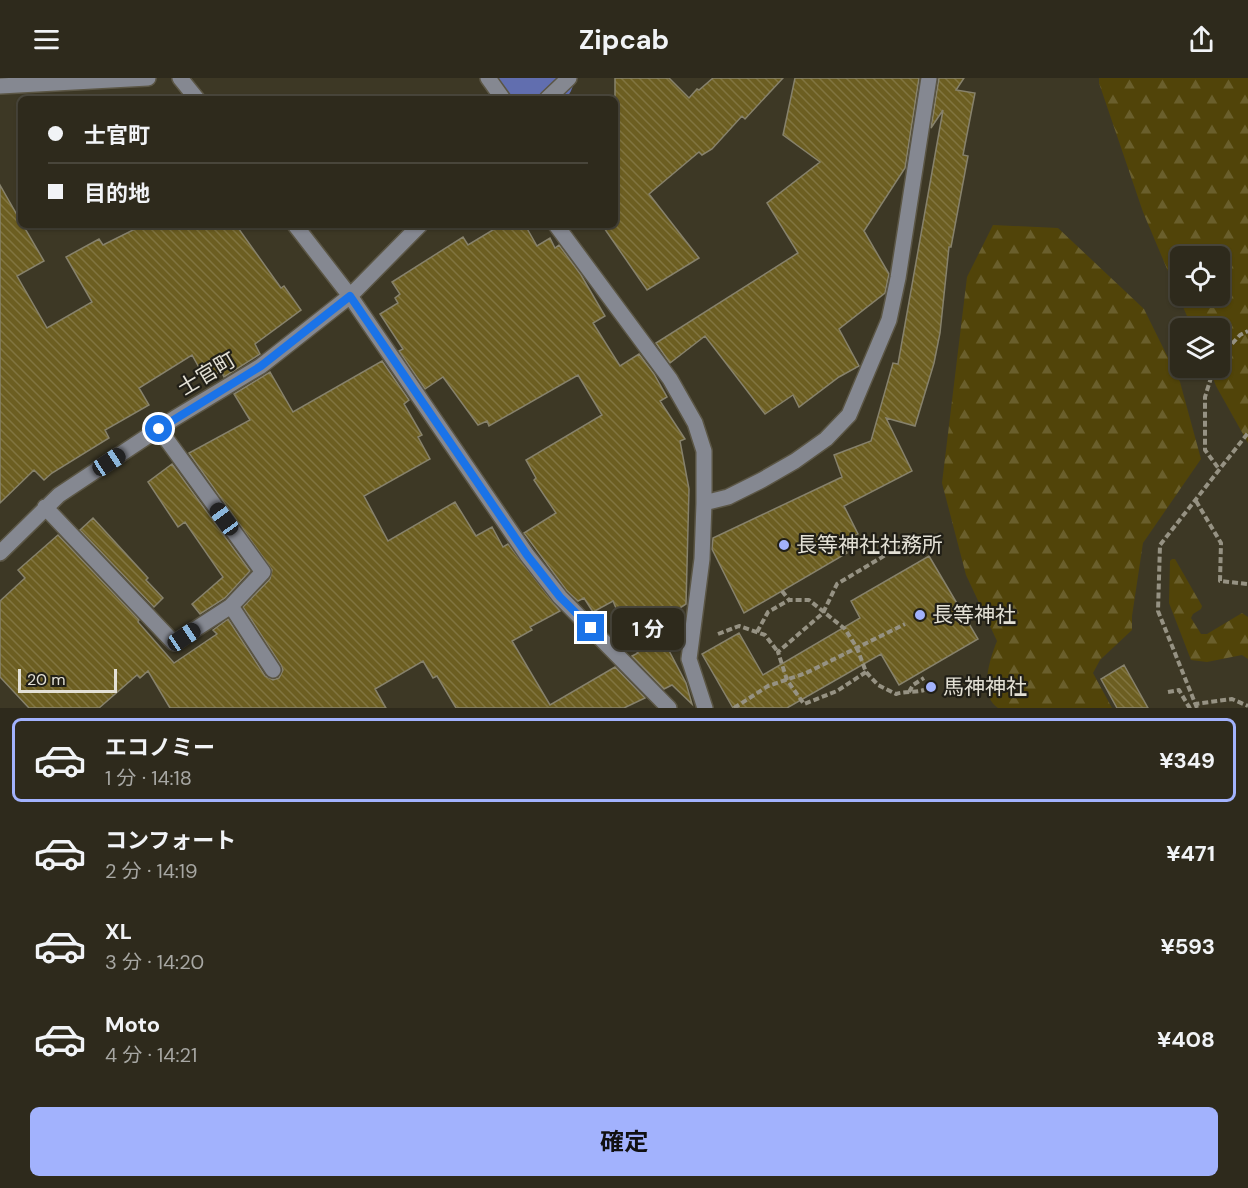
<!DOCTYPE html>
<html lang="ja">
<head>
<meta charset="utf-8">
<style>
  :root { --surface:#2e2a1c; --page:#3a3629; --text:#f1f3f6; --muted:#a7a7a3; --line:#49463b; --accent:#a2b2fd }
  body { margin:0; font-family:"DM Sans","Noto Sans JP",sans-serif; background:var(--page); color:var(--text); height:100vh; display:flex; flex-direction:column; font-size:22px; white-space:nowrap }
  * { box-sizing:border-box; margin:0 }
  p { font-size:20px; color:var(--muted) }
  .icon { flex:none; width:33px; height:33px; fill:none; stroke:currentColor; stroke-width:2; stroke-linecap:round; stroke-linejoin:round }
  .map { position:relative; height:630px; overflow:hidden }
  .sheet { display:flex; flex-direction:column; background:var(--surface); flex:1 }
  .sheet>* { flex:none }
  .hud { position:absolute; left:18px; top:18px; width:600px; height:132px; border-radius:9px; box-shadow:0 2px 4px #0004,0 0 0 2px var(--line); display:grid; align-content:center; height:132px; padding:0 30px; background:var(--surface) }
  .controls { position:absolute; left:1170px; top:168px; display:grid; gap:12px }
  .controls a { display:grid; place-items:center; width:60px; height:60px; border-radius:9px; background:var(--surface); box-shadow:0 2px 4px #0004,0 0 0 2px var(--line); font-size:30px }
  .scale { position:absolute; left:18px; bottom:15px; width:99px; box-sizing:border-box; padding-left:6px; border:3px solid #e3e0d5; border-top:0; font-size:16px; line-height:21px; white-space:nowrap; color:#e3e0d5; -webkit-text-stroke:4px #211f17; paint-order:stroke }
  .end { position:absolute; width:27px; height:27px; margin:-14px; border:8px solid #1a73e8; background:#fff; box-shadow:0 0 0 3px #fff }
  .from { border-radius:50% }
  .bubble { position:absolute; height:42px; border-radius:9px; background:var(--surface); box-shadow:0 2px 4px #0004,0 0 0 2px var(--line); font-size:20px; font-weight:700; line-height:42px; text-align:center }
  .car { position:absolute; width:18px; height:36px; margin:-18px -9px; border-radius:8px; box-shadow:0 0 4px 2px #0007; background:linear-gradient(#222 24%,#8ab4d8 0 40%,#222 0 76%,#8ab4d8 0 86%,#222 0) }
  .hud b { display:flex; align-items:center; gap:21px; height:57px; font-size:22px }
  .hud b+b { border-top:2px solid var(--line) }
  .hud i { width:15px; height:15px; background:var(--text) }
  ul { padding:10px 0 0; list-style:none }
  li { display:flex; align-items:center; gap:18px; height:84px; margin:0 12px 9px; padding:0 18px; border:3px solid transparent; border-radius:9px }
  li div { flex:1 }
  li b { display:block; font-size:22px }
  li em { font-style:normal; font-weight:700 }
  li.selected { border-color:var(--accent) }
  li>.icon { width:54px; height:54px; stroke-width:1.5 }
  .primary-button { display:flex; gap:12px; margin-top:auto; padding:12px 30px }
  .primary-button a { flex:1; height:69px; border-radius:9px; background:var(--accent); color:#111; font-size:24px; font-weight:700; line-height:69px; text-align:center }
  header { display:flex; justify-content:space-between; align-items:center; height:78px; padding:0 30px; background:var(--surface); font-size:27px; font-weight:700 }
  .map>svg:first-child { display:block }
  .forest { fill:url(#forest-firs); fill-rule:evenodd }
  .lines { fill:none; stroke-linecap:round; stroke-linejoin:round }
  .river { stroke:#616eaf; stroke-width:60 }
  .building { fill:url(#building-back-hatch); stroke:#87826c; stroke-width:1.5 }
  .minor-casing { stroke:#5b5645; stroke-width:18 }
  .path { stroke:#969283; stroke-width:4; stroke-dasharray:6 3; stroke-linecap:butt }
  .minor { stroke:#858891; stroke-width:15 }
  .route { stroke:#1a73e8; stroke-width:8 }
  .poi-dot { fill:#a2b2fd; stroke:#211f17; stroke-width:2 }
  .labels { text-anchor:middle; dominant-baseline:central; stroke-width:4.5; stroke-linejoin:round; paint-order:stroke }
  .street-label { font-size:21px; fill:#e3e0d5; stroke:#211f17 }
  .poi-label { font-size:21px; fill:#e3e0d5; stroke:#211f17; text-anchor:start }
</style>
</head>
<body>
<header><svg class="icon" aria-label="menu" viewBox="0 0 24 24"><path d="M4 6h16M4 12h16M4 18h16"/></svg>Zipcab<svg class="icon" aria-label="share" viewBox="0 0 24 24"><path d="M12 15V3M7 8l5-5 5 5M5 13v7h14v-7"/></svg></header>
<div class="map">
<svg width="1248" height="630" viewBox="0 0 1248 630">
  <defs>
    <pattern id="forest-firs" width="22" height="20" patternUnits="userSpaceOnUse" patternTransform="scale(1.5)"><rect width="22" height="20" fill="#514409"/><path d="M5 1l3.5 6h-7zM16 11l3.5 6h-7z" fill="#6a5f2c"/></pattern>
    <pattern id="building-back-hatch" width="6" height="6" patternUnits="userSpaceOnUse" patternTransform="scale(1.5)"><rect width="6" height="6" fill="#6c5e21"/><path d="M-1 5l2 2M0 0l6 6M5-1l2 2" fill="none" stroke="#817540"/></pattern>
  </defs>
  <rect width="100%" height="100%" fill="#3d3825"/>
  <path class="forest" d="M1099 0H1248V365L1216 308 1209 290H1220V250H1192L1143 134 1099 5ZM1180 178H1220V218H1180Z
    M993 147 1058 150 1144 231 1180 304 1201 381 1143 465 1132 538V552L1100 582 1093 595 1112 630H998C978 617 990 580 997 563L966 497 942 405 967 199Z
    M1172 481H1175L1202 528 1201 531 1193 536 1191 540 1201 556H1207L1242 535 1248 539V581L1242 577 1207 584 1191 582 1169 525 1170 483Z"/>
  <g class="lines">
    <path class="river" d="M520 21 544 0"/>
  </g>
  <path class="building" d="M615 0H669L689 20 697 11 699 12 713 0H783L745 41 742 38 712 71 702 77 699 74 649 116 699 180 647 212 602 147H615Z
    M795 0H919L905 90 864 153 889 196 885 215 839 251 859 288 839 299 799 329 793 317 765 336 705 258 670 285 656 265 798 175 767 125 820 84 783 57Z
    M939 0H964L956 12 975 15 963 77 968 78 951 169H949L940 255 934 285 915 348 886 340 912 393 844 428 858 456 841 464 847 475 744 535 712 471 713 460 842 399 834 377 871 363 893 285 898 286 943 32 931 50Z
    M0 107 21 144V147H23L44 183 17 198 47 250 92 224 66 179 99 161 103 167 143 147H236L281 210 284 208 301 232 255 266 260 276 224 299 221 293 206 302 192 277 139 310 149 327 105 352 109 360 52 395 44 402 34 392 0 425Z
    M501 147H525L537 168 550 160 555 170 559 167 581 197 605 238 593 245 620 288 639 276 654 296 667 319 660 323 685 361 680 363 689 411 686 526 655 546 686 605 692 626 672 607 664 611 632 578 638 575 633 570 613 523 593 534 584 520 578 523 567 513 524 455 556 435 534 402 536 400 526 382 602 337 578 297 489 348 487 343 478 347 443 299 425 311 399 273 403 271 380 236 398 225 395 220 400 216 392 204 463 159 468 167Z
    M382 283 409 322 404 326 422 357 418 359 430 381 364 418 388 463 455 424 476 458 492 449 503 469 508 466 560 533 530 549 532 552 512 563 550 627 615 589 645 620 624 630H456L437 598 433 600 423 583 375 611 386 630H170L148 593 140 600 137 597 99 630H29L0 599V523L25 500 18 492 58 457 139 542 138 544 174 585 217 556 213 552 228 541 265 598 273 602 279 600 283 592 281 587 243 529 270 501 272 492 189 375 250 342 234 316 270 294 293 334Z
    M172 386 250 493 225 520 200 536 192 526 223 499 185 444 178 449 148 404Z
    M93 440 148 500 146 502 163 520 154 529 80 452Z
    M929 478 978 561 899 607 881 576 787 630H733L702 576 739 555 763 597 860 540 851 523Z
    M1124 587 1148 630H1117L1101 601Z"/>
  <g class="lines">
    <g class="minor-casing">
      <path id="minor" d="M180 0 197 21
        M488 0 503 21
        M0 8 148 0
        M547 21 569 0
        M295 147 350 218 527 477 560 519 669 630
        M556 147 670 301 695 345 704 373V425L702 481 689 581 705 630
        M704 425 728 419 762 402 795 383 826 361 849 337 889 242 898 200 929 0
        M45 429 174 565 231 528 263 494 159 351
        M0 475 59 417 175 340 261 288 350 218 420 147
        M231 528 273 592"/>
    </g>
    <path class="path" d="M1220 279 1240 257 1248 253
      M1214 290 1205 319V372L1219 391
      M1196 423 1221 465 1220 503 1248 506
      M782 513 789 522H809L845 551 857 570 866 594 878 607 896 616C905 613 914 615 924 612
      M757 554 768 534 789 522
      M718 556 739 548 765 557 778 574
      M866 594 837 613 804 626 787 602 778 574 823 535 837 506 914 460
      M909 614 913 607 924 600
      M1168 614 1179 612 1189 629 1195 626 1232 621 1248 628
      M734 630 768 608 806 595 905 546
      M1197 630 1158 533 1160 467 1248 355"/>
    <use href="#minor" class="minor"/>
  </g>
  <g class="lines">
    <path class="route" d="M159 351 261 288 350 218 527 477 560 519 591 550"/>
  </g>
  <g class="poi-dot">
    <circle cx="784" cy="467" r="6"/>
    <circle cx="920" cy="537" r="6"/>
    <circle cx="931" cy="609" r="6"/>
  </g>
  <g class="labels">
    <g class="street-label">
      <text transform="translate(207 296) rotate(-31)">士官町</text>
    </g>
    <g class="poi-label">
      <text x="796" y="467">長等神社社務所</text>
      <text x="932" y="537">長等神社</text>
      <text x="943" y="609">馬神神社</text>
    </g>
  </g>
</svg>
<div class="controls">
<a><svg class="icon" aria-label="locate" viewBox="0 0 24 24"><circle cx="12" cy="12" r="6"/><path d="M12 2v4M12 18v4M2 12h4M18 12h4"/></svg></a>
<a><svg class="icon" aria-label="layers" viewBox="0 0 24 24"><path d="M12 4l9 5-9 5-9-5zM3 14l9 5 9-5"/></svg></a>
</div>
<div class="scale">20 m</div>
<i class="end from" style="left:159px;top:351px"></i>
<i class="end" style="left:591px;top:550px"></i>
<div class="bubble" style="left:612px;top:530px;width:72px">1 分</div>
<i class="car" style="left:109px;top:384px;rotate:57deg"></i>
<i class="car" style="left:224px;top:441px;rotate:324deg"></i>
<i class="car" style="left:184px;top:559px;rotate:56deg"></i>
<div class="hud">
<b><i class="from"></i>士官町</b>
<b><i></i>目的地</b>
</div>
</div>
<section class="sheet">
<ul>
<li class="selected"><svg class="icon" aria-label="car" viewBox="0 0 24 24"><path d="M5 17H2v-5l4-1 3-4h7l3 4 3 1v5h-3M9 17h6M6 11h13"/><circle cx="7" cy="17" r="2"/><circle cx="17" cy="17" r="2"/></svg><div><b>エコノミー</b><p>1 分 · 14:18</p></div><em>¥349</em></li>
<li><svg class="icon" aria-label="car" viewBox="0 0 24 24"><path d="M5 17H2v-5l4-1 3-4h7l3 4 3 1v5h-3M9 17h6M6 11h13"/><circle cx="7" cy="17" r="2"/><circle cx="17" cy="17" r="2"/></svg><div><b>コンフォート</b><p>2 分 · 14:19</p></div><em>¥471</em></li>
<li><svg class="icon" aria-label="car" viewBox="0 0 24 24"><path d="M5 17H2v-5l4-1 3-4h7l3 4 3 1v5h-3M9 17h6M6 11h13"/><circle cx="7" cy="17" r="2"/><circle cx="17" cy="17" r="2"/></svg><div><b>XL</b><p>3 分 · 14:20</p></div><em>¥593</em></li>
<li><svg class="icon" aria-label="car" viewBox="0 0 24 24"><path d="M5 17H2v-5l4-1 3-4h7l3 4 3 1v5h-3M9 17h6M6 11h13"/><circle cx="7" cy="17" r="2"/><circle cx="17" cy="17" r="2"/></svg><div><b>Moto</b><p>4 分 · 14:21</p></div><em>¥408</em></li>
</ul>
<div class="primary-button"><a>確定</a></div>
</section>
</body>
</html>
